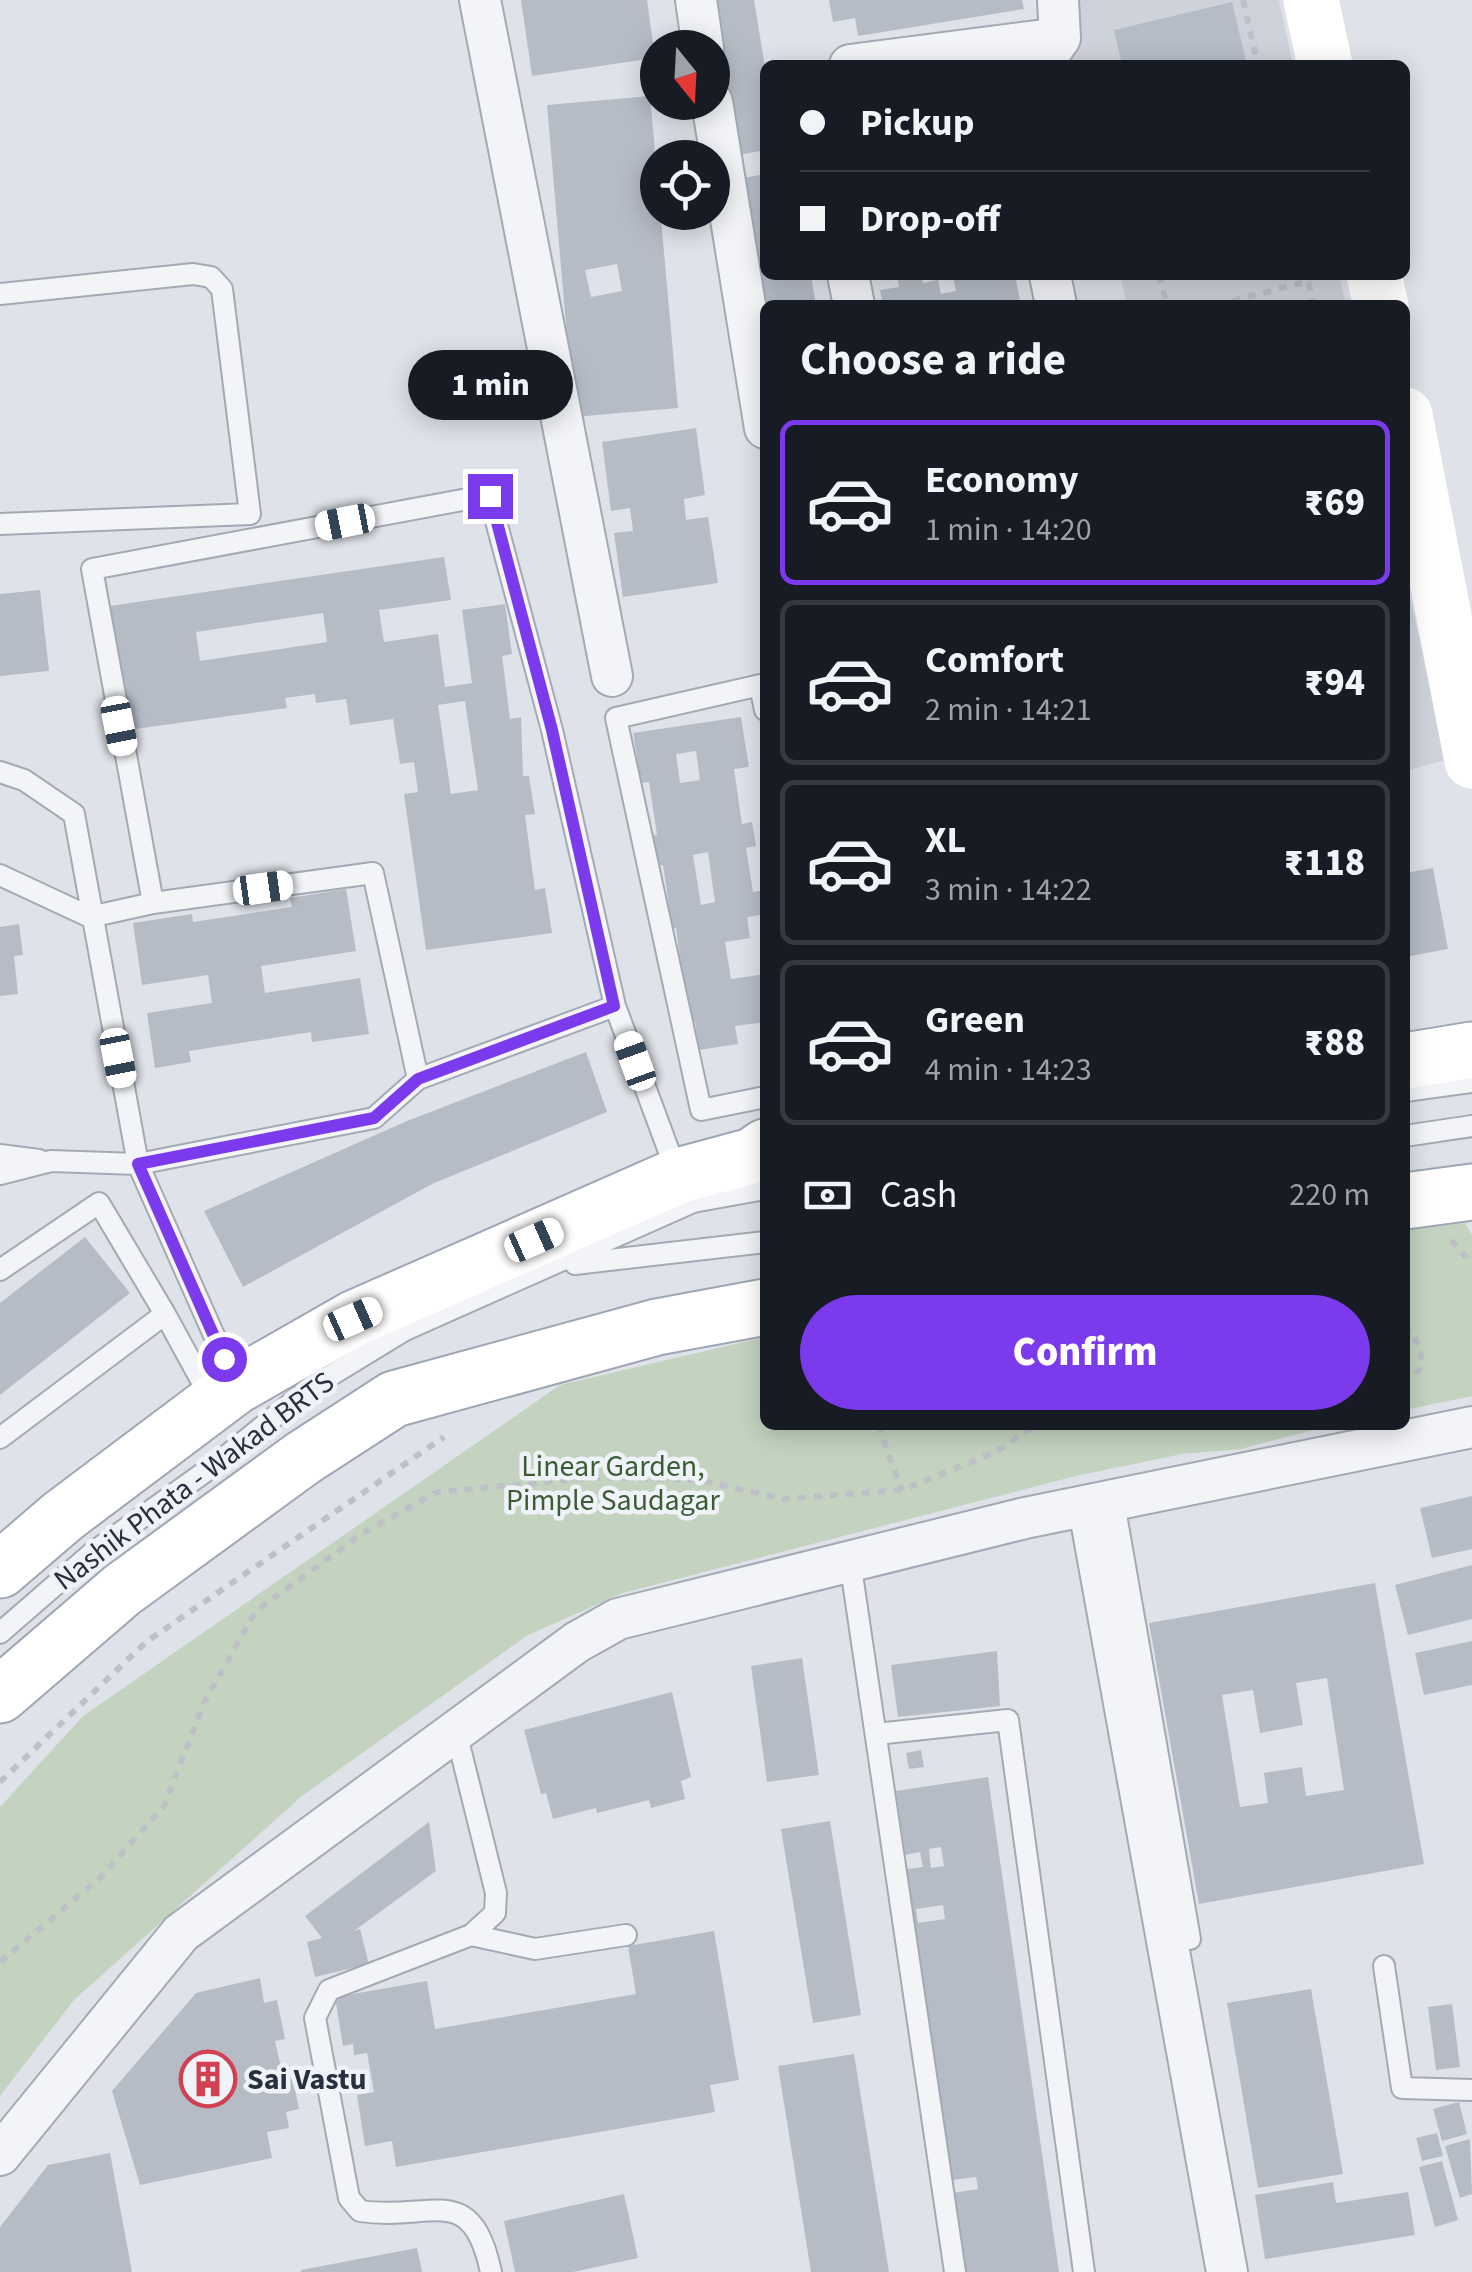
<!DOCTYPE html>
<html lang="en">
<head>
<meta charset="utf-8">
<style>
  :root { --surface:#171b24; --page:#20242c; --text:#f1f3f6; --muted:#9ea1a6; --line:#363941; --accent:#7c3aed }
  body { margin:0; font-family:"Source Sans 3",sans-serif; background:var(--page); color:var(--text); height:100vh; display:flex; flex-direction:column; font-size:38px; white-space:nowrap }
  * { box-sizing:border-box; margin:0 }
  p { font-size:32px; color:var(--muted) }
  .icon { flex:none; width:55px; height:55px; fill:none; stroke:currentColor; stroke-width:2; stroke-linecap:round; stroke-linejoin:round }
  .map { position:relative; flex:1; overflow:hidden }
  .side { position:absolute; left:760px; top:300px; width:650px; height:1130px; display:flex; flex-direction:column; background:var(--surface); border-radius:15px; box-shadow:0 5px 25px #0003 }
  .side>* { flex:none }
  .top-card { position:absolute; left:760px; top:60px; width:650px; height:220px; border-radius:15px; box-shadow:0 5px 25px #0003; display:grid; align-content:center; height:220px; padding:0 40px; background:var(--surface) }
  .needle { width:65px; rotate:162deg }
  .controls { position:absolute; left:640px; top:30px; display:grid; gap:20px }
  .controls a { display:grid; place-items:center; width:90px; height:90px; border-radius:50%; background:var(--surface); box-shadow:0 5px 25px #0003; font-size:50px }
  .end { position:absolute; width:45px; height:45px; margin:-22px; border:12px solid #7c3aed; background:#fff; box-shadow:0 0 0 5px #fff }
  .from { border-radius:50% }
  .bubble { position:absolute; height:70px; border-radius:35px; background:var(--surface); box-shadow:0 5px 25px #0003; font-size:32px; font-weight:800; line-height:70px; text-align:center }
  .car { position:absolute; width:30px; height:60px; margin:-30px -15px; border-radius:12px; box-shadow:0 0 8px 2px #0007; background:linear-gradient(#fff 24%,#345 0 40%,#fff 0 76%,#345 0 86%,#fff 0) }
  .top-card b { display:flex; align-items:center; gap:35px; height:95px; font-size:38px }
  .top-card b+b { border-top:2px solid var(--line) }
  .top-card i { width:25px; height:25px; background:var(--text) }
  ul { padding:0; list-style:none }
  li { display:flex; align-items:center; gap:30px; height:165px; margin:0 20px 15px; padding:0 20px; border:5px solid var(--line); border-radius:15px }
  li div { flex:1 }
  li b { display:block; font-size:38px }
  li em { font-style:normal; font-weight:800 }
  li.current { border-color:var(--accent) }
  li>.icon { width:90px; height:90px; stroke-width:1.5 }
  h2 { padding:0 40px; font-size:45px; line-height:120px }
  .pay { display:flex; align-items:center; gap:25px; height:110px; padding:0 40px; font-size:38px }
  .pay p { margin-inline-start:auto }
  .cta { display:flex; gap:20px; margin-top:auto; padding:20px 40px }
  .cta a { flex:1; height:115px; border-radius:60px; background:var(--accent); color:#fff; font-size:40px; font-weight:800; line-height:115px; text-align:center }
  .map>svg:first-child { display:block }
  .built { fill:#cdd2db }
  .green { fill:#c4d3c0 }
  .building { fill:#b6bcc6; fill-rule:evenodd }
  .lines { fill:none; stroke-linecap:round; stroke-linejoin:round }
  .lane-casing { stroke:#a4aab3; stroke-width:24 }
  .street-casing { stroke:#a4aab3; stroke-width:44 }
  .primary-casing { stroke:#9ea6b5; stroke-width:59 }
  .path { stroke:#bdc1c7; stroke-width:6; stroke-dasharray:8 8; stroke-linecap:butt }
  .lane { stroke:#f2f4f7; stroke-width:20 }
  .street { stroke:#f2f4f7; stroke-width:40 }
  .secondary { stroke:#fff; stroke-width:55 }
  .primary { stroke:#fff; stroke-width:55 }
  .route { stroke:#7c3aed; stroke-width:12 }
  .labels { text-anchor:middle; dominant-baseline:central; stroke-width:9; stroke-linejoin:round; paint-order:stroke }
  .park-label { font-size:30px; fill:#3b5c34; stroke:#eff2f6 }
  .street-label { font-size:30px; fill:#283040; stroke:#eff2f6 }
  .poi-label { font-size:30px; font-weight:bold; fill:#283040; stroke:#eff2f6; text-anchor:start }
</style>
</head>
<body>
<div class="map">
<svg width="1472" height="2272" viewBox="0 0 1472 2272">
  <rect width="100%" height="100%" fill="#dfe3e9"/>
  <path class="built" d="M1068 0H1279L1293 65H1072Z
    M1120 275H1339L1346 305H1127Z
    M1405 574 1446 760 1405 771Z"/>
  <path class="green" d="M1465 1223 1472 1235V1396L1405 1410V1230Z
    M765 1337V1425H1332L1241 1449 1182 1454 1076 1476 623 1593 528 1635 302 1796 74 2000 0 2096V1807L83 1716 560 1385Z"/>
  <path class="building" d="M521 0H647L655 58 532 76Z
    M709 0H754L765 67V150L733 156Z
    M829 0H1022L1024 9 858 36 855 18 833 22Z
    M1232 2 1247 65H1122L1114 30Z
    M650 96 678 408 574 417 547 105ZM617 264 622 291 591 297 585 270Z
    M765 174V275H811L816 305H765L737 179Z
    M897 275H921L923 283 938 280 941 294 956 291 953 277 1015 275 1021 305H883L880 290 899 287Z
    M696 428 705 495 684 499 686 520 708 517 718 583 623 597 614 533 633 531 630 508 611 511 602 442Z
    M444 557 451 600 379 610 384 642 438 634 445 687 472 683 462 610 505 604 512 654 502 656 510 719 521 717 523 776H529L535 814 525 815 535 890 545 888 552 933 426 950 404 794 418 792 414 762 400 764 393 719 350 725 346 699 316 703 315 694 285 698 287 708 121 731 103 607ZM323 613 327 642 200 661 196 632ZM465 701 478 790 451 794 438 705Z
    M40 590 49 671 0 676V594Z
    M741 717 749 767 734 769 742 824 752 822 756 846 746 848 753 892 765 890V914L747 917 750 938 725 942 731 979 765 974V1022L735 1026 738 1044 699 1050 695 1022 676 1025 684 987 676 928 662 930 659 908 669 906 663 865 653 866 648 836 657 835 649 782 641 783 633 733ZM696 751 700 780 680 783 676 754ZM708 852 715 902 701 905 693 855Z
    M1433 868 1448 949 1405 957V873Z
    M346 889 356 951 261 966 265 993 360 978 369 1034 312 1042 311 1032 189 1051 191 1062 155 1068 147 1013 212 1003 208 975 142 985 133 923 192 914 193 922 292 907 290 898Z
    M19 924 23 955 14 956 18 994 0 996V927Z
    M586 1052 607 1112 432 1184 243 1287 204 1211 407 1121Z
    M85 1237 130 1293 0 1395V1303Z
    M1472 1496V1549L1432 1558 1420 1508Z
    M1472 1565V1619L1408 1635 1395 1585Z
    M1375 1583 1424 1864 1199 1904 1149 1623ZM1327 1678 1344 1790 1306 1796 1302 1767 1264 1773 1268 1803 1240 1807 1222 1695 1253 1690 1260 1733 1303 1725 1296 1683Z
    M1472 1641V1685L1424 1695 1415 1653Z
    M997 1651 1000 1706 898 1717 891 1665Z
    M802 1658 819 1775 767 1782 751 1666Z
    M672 1692 691 1777 681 1781 685 1799 651 1808 649 1800 597 1813 596 1808 553 1819 546 1793 541 1794 524 1730Z
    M921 1750 924 1767 909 1769 906 1753Z
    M988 1777 1059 2272H965L953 2193 978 2189 976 2177 952 2180 907 1869 923 1867 920 1852 905 1855 896 1791ZM941 1847 944 1866 931 1868 929 1849ZM943 1905 945 1919 918 1923 916 1909Z
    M830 1821 861 2015 813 2023 781 1829Z
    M429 1822 436 1871 354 1931 360 1929 369 1964 315 1977 307 1942 322 1938 305 1916Z
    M714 1931 739 2080 710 2085 715 2112 396 2167 392 2141 365 2146 357 2095 374 2092 367 2053 354 2055 353 2044 343 2046 335 1997 427 1981 435 2029 636 1994 628 1946Z
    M260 1978 264 2003 277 2000 285 2039 275 2041 281 2067 290 2065 299 2109 286 2112 289 2128 267 2132 272 2158 140 2185 112 2091 196 1993Z
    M1311 1989 1343 2174 1258 2188 1227 2003Z
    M1452 2004 1460 2067 1436 2070 1428 2007Z
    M854 2054 889 2272H811L778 2066Z
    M1459 2102 1467 2134 1442 2141 1433 2109Z
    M1437 2133 1443 2156 1422 2161 1416 2138Z
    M1470 2139 1472 2194 1460 2198 1445 2146Z
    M110 2153 132 2272H0V2227L48 2165Z
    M1442 2161 1458 2220 1435 2227 1419 2167Z
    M1333 2182 1336 2203 1408 2192 1415 2235 1265 2259 1255 2195Z
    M624 2194 638 2258 573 2272H515L504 2221Z
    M417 2248 422 2272H301V2270Z"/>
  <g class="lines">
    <g class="lane-casing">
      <path id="lane" d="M0 294 193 274 211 277 222 289 250 514 0 524
        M765 684 616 718 701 1110 765 1097
        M760 685 765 710
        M0 772 24 780 74 814 138 1164 236 1385
        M0 875 90 917 153 903 373 873 418 1079
        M153 903 92 569 489 495 552 730 615 1006 677 1173
        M1405 1091 1472 1082
        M1405 1136 1472 1126
        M0 1155 39 1160
        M0 1174 51 1161 138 1164 374 1118 418 1079 615 1006
        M575 1264 765 1242
        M0 1270 99 1203 165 1314
        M0 1438 165 1314 213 1402
        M1114 1503 1190 1939
        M850 1561 955 2272
        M0 1633 92 1553 220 1461 310 1388 405 1330 693 1202 765 1189
        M456 1732 496 1893 495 1913 471 1935 329 1990 315 2018 349 2198 360 2211C432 2222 471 2179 491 2272
        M876 1734 1008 1720 1084 2272
        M471 1935 535 1949 626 1935
        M1384 1966 1402 2088 1472 2090"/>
    </g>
    <g class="street-casing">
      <path id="street" d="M480 0 612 676
        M696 0 703 48
        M1046 58 1060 38 1058 0
        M850 65 1060 38
        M712 102 765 428
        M848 275 854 305
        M1050 275 1056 305
        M1089 1509 1227 2272
        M0 2155 181 1933 577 1642 618 1619 1025 1518 1472 1427"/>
    </g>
    <g class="primary-casing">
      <path id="primary" d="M1405 1061 1472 1050
        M1405 1201 1472 1192
        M0 1570 63 1516 236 1386 353 1319 678 1176 752 1156 765 1147
        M0 1695 122 1590 303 1458 394 1399 657 1327 765 1307"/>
    </g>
    <path class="path" d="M1243 0 1258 65
      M1159 275 1167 305
      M1217 305 1308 281 1314 305
      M1451 1240 1472 1264
      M1405 1325 1422 1349 1419 1370 1405 1382
      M878 1425 902 1490
      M0 1782 146 1642 444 1437
      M0 1962 100 1878 164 1806 204 1703 256 1611 363 1533 437 1492 602 1477 700 1480 783 1499 902 1490 996 1452 1035 1425"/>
    <use href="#lane" class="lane"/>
    <use href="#street" class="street"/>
    <path class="secondary" d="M1311 0 1325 65
      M1374 275 1381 305
      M1405 415 1472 761"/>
    <use href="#primary" class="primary"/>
  </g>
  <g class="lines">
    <path class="route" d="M224 1359 138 1164 374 1118 418 1079 614 1006 552 730 490 496"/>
  </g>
  <defs>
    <g id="building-ring" transform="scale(2.875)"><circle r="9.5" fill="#eff2f6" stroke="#d14152" stroke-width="1.5"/><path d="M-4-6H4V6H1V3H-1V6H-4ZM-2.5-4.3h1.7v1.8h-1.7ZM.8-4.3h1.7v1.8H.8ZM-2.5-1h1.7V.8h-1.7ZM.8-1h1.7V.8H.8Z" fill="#d14152"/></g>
  </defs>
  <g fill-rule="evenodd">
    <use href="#building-ring" x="208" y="2079"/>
  </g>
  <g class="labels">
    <g class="park-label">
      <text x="613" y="1466">Linear Garden,<tspan x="613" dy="34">Pimple Saudagar</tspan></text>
    </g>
    <g class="street-label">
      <text transform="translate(194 1481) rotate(-37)">Nashik Phata - Wakad BRTS</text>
    </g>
    <g class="poi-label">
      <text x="247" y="2079">Sai Vastu</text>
    </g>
  </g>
</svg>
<div class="controls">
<a><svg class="needle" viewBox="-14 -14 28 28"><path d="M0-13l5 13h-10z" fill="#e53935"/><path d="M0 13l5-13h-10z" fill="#9ea1a6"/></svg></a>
<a><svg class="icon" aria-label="locate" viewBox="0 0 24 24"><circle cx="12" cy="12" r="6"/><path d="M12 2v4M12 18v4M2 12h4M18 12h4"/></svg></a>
</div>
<i class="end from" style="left:224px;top:1359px"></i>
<i class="end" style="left:490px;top:496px"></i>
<div class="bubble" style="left:408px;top:350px;width:165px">1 min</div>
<i class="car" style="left:345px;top:522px;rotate:259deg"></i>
<i class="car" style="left:119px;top:726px;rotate:169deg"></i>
<i class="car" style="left:263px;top:888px;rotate:82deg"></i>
<i class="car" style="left:118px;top:1058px;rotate:169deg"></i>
<i class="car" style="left:635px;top:1061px;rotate:340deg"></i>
<i class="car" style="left:534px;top:1240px;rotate:66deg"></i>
<i class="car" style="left:353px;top:1319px;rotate:66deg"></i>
<div class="top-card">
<b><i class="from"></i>Pickup</b>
<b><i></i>Drop-off</b>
</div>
<section class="side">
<h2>Choose a ride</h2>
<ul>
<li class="current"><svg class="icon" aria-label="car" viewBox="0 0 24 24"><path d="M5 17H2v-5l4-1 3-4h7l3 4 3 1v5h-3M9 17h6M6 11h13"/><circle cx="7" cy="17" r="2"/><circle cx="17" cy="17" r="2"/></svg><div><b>Economy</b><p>1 min · 14:20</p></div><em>₹69</em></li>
<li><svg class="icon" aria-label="car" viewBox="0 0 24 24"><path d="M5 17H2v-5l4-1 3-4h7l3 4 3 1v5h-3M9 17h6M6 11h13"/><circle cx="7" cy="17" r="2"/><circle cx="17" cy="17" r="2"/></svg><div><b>Comfort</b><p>2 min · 14:21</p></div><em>₹94</em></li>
<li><svg class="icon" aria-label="car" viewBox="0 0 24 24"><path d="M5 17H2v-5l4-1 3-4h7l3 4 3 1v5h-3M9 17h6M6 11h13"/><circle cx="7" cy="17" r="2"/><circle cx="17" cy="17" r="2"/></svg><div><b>XL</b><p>3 min · 14:22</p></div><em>₹118</em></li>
<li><svg class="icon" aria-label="car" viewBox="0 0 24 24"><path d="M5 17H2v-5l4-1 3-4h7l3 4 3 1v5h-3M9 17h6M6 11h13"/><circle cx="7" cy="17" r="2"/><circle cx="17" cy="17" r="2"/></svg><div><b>Green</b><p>4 min · 14:23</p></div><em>₹88</em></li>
</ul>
<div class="pay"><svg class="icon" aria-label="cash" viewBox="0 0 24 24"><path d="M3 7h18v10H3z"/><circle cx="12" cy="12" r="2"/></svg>Cash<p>220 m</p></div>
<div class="cta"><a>Confirm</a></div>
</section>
</div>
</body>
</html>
